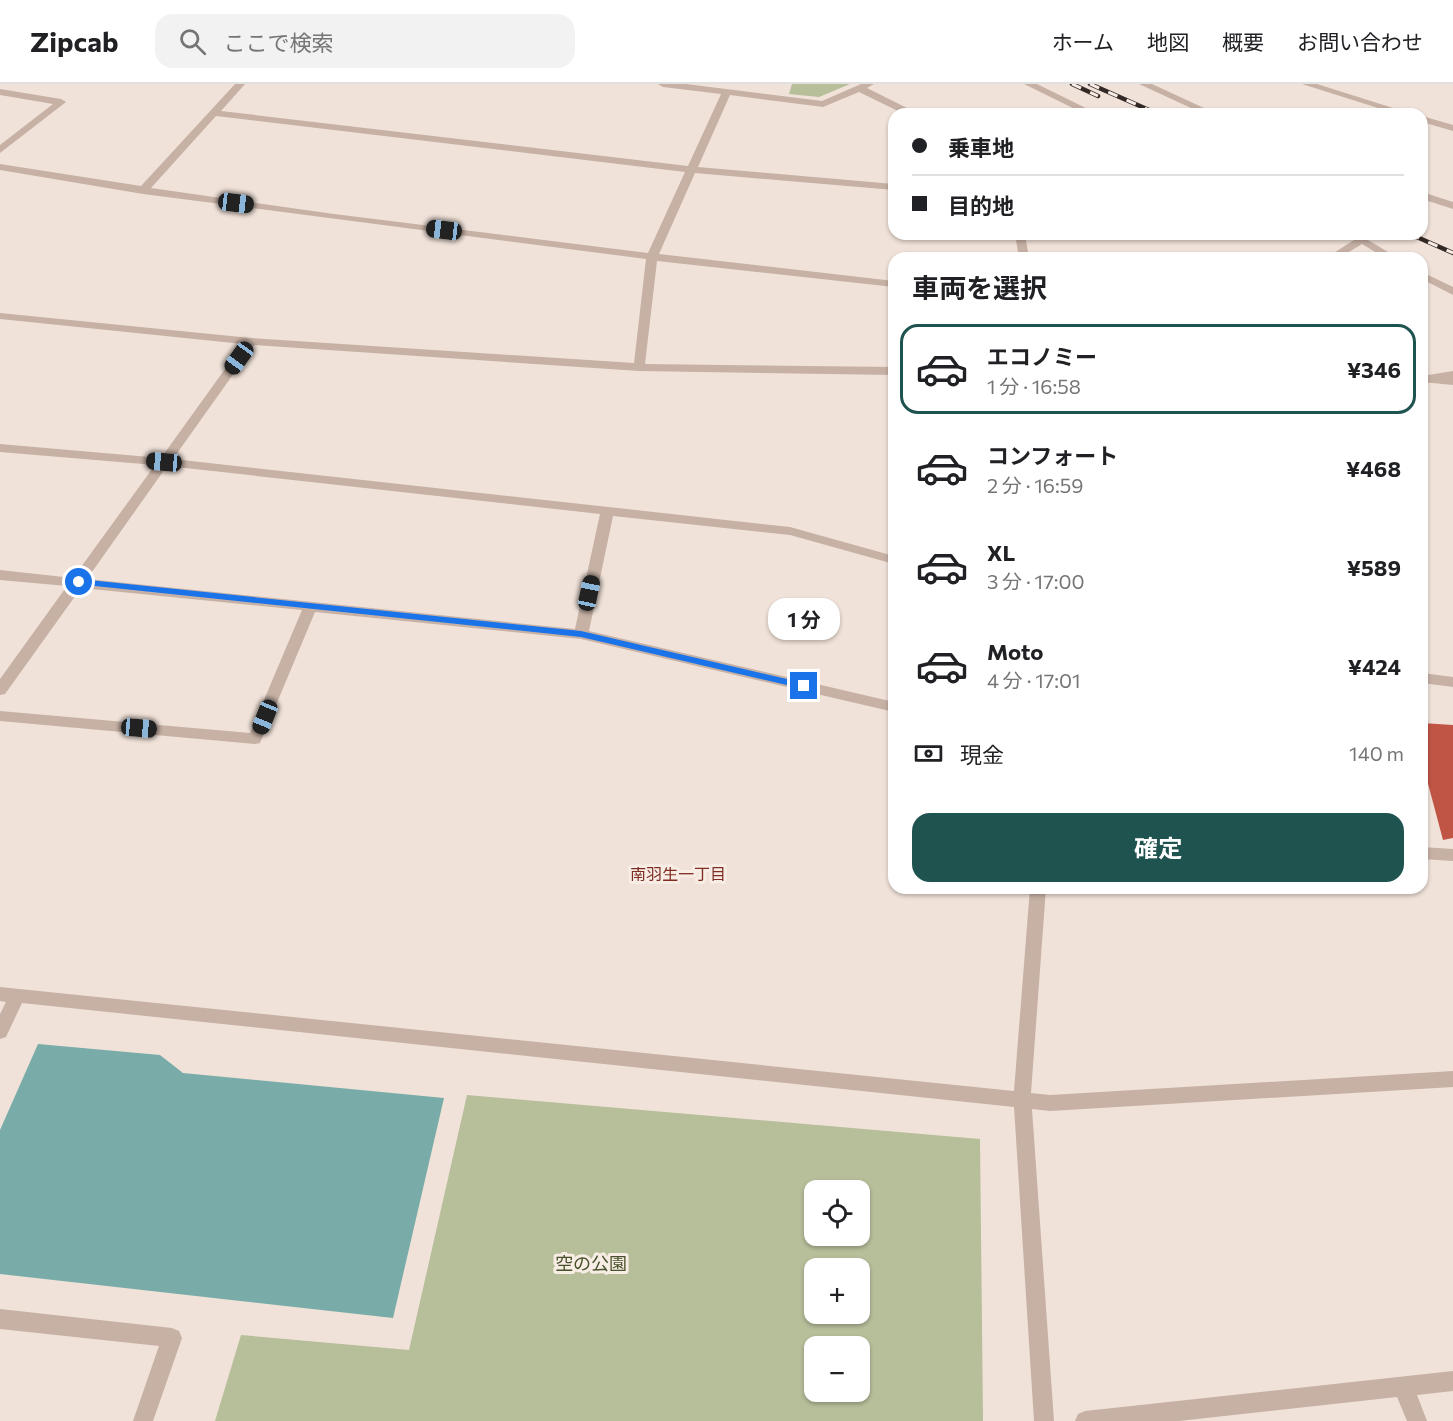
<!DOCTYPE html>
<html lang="ja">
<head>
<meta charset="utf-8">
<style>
  :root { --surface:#fff; --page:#f2f2f2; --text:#202124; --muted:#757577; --line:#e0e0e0; --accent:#1e5350 }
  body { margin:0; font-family:Commissioner,"Noto Sans JP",sans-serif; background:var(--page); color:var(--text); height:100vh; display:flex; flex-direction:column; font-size:22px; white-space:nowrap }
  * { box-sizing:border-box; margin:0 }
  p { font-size:20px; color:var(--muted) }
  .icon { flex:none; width:33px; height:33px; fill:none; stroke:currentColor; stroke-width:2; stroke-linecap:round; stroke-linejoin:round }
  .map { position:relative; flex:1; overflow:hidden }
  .drawer { position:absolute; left:888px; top:168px; width:540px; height:642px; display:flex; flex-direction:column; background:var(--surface); border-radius:18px; box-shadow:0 2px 4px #0004 }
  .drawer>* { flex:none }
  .banner { position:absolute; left:888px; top:24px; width:540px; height:132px; border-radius:18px; box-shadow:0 2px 4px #0004; display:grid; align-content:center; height:132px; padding:0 24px; background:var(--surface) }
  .tools { position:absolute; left:804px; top:1096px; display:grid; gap:12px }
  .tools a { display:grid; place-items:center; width:66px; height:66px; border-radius:12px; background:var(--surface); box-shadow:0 2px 4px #0004; font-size:30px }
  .end { position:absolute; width:27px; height:27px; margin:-14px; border:8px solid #1a73e8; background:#fff; box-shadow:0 0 0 3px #fff }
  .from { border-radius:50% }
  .bubble { position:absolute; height:42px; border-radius:18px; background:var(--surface); box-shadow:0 2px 4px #0004; font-size:20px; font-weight:700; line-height:42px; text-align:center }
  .car { position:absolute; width:18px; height:36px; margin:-18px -9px; border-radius:8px; box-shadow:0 0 4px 2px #0007; background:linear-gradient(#222 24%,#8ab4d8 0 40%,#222 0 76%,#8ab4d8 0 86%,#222 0) }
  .banner b { display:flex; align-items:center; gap:21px; height:57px; font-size:22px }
  .banner b+b { border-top:2px solid var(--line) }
  .banner i { width:15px; height:15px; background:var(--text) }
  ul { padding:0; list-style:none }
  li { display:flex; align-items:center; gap:18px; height:90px; margin:0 12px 9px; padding:0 12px; border:3px solid transparent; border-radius:18px }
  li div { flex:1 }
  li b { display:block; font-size:22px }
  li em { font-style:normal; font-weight:700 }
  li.active { border-color:var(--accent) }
  li>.icon { width:54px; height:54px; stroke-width:1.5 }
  h2 { padding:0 24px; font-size:27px; line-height:72px }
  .pay { display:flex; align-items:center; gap:15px; height:66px; padding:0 24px; font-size:22px }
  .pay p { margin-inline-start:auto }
  .cta { display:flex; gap:12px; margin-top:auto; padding:12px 24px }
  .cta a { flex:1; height:69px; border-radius:18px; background:var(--accent); color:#fff; font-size:24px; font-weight:700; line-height:69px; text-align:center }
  header { display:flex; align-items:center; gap:36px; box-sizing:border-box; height:84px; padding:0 30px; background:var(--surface); border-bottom:2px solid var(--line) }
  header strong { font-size:28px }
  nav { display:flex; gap:33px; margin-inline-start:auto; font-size:21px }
  .search { width:420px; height:54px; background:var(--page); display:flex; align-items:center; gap:15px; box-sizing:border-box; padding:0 21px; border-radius:18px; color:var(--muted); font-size:22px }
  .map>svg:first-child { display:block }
  .green { fill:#b6be9a; fill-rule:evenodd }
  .water { fill:#79aca8 }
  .building { fill:#c15545 }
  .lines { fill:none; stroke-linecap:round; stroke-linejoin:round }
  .minor { fill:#c7b1a5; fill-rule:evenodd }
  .rail-casing { stroke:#332926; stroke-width:4.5 }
  .rail { stroke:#f8ede5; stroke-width:3; stroke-dasharray:10; stroke-linecap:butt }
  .route { fill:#1a73e8 }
  .labels { text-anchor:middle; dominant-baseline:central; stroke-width:6; stroke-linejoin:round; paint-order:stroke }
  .neighbourhood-label { font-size:16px; fill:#7f2d23; stroke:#f8ede5 }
  .near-park-label { font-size:18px; fill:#47512b; stroke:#f8ede5 }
</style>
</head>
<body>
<header>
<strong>Zipcab</strong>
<div class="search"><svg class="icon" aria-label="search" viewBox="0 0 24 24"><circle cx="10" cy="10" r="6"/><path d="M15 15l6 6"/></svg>ここで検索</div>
<nav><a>ホーム</a><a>地図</a><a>概要</a><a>お問い合わせ</a></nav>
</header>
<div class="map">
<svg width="1453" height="1337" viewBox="0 0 1453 1337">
  <rect width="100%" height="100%" fill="#f0e2d9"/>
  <path class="green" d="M792 0H850L819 13 789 10Z
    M467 1011 980 1055 983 1337H215L241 1251 409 1266ZM814 1107H860V1152H814ZM814 1185H860V1230H814ZM814 1263H860V1308H814Z"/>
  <path class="water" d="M38 960 160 971 183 989 444 1014 393 1234 0 1190V1046Z"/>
  <path class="building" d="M1422 639 1453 641V754L1443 756 1422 677Z"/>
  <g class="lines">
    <path class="minor" d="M235 0H245L221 27 688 82 721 10 663 3 658 0H686L822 17 861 0H874L867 4 915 28 917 30H904L859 8 823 23 730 11 698 83 894 100V106L695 89 659 170 894 197V203L657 177 645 280 894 283V291L639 287 254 261 173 375 790 443 894 472V480L790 451 613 432 589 547 894 618V628L581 555 315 528 260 659 255 660 0 637V627L250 649 302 526 81 504 5 610 0 611V595L67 502 0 496V486L73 494 155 381 0 368V360L161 374 243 260 0 235V229L251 254 634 279 646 175 143 110 0 86V80L141 102ZM216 32 685 88 648 169 334 130 151 104ZM167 382 600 430 575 545 87 495Z
      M1024 0H1037L1098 30H1085Z
      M1139 0H1152L1217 30H1204Z
      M1302 0H1317L1412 30H1397Z
      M0 5 61 15 66 18 0 69V61L53 20 0 11Z
      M1422 32 1453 41V47L1422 38Z
      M1422 108 1453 118V125L1422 115Z
      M1015 150H1025L1029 174H1019Z
      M1344 150H1358L1398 174H1385L1362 160 1339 174H1326L1354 156Z
      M1422 188 1453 203V211L1422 195Z
      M1453 287V301L1422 298V292Z
      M1422 589 1453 593V603L1422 599Z
      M1422 763 1453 765V777L1422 775Z
      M1030 804H1046L1031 1009 1050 1011 1453 987V1003L1050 1027 1032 1025 1054 1337H1034L1014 1023 22 919 6 953 0 955V930L6 918 0 917V903L1014 1007Z
      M0 1225 172 1244 179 1247 182 1254 153 1337H133L159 1262 0 1245Z
      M1453 1287V1307L1417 1311 1427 1337H1407L1397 1313 1179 1337H1075L1078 1330 1085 1327Z"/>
    <g class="rail-casing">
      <path id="rail" d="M1072 0 1098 12
        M1090 0 1158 30
        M1410 150 1453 169"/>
    </g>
    <use href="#rail" class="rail"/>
  </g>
  <path class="route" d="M79 495 581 547 804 599 809 602 804 605 581 553 76 500V496Z"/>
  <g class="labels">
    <g class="neighbourhood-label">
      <text x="678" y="789">南羽生一丁目</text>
    </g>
    <g class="near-park-label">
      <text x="591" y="1179">空の公園</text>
    </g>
  </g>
</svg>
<div class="tools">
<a><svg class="icon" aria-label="locate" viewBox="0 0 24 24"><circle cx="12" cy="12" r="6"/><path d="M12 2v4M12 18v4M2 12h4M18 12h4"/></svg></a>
<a>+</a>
<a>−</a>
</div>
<i class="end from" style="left:79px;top:498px"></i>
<i class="end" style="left:804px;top:602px"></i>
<div class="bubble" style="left:768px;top:514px;width:72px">1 分</div>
<i class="car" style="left:236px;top:119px;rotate:97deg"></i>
<i class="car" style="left:444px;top:146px;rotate:277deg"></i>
<i class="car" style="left:239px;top:274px;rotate:216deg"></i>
<i class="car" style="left:164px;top:378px;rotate:275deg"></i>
<i class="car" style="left:589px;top:509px;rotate:12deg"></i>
<i class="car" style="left:265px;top:633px;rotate:202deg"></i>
<i class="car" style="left:139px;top:644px;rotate:95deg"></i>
<div class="banner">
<b><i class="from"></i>乗車地</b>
<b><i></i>目的地</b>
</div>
<section class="drawer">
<h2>車両を選択</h2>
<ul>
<li class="active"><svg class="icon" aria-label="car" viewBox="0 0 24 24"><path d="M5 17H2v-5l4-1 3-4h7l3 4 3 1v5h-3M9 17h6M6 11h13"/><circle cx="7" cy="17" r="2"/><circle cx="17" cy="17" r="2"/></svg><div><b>エコノミー</b><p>1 分 · 16:58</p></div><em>¥346</em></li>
<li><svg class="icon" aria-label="car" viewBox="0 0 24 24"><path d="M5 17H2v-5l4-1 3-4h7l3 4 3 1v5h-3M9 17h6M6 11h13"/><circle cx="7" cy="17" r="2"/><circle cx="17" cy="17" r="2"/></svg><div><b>コンフォート</b><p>2 分 · 16:59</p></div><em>¥468</em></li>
<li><svg class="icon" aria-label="car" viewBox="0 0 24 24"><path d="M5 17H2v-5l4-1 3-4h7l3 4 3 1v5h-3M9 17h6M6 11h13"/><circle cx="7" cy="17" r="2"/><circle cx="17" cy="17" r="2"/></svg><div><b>XL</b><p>3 分 · 17:00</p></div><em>¥589</em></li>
<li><svg class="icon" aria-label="car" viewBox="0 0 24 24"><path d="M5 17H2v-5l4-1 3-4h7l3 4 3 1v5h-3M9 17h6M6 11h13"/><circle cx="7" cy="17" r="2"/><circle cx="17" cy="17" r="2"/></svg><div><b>Moto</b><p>4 分 · 17:01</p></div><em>¥424</em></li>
</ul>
<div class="pay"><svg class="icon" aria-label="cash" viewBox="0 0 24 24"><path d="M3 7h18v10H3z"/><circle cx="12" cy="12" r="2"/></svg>現金<p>140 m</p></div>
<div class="cta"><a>確定</a></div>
</section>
</div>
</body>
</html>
